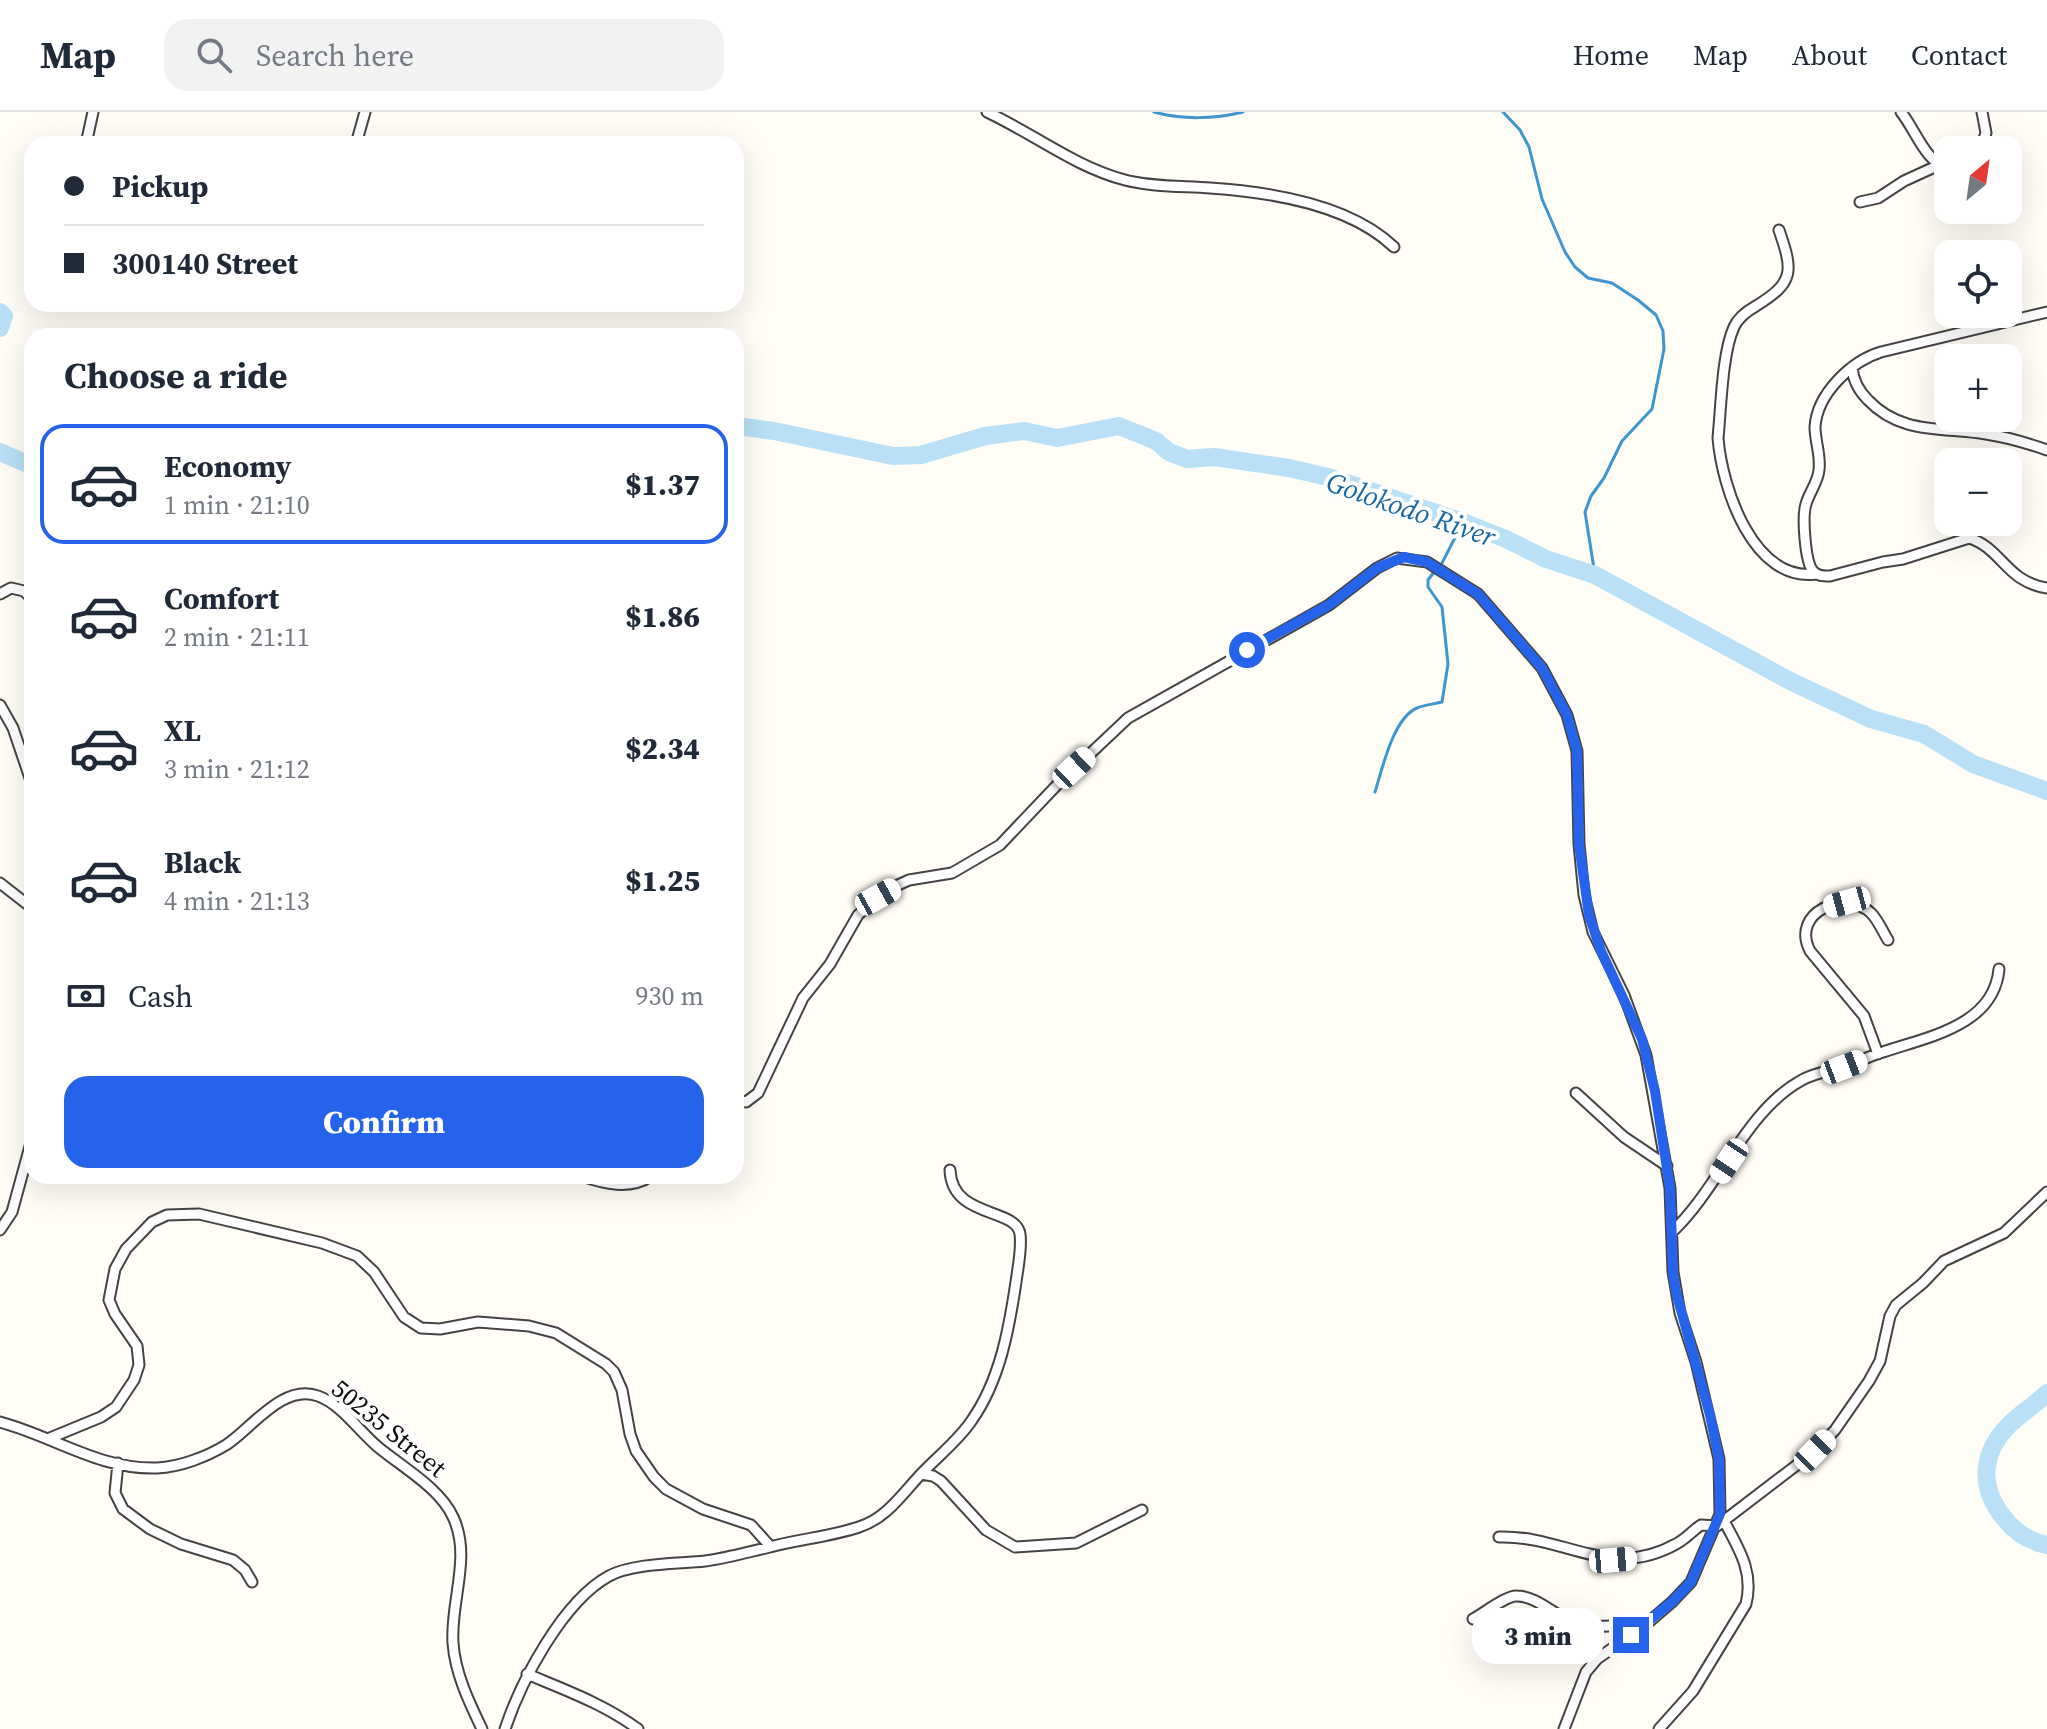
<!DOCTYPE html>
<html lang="en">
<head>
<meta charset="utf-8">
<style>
  :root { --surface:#fff; --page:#f2f2f3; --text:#1f2937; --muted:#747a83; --line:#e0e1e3; --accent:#2563eb }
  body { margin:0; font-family:"Source Serif 4",serif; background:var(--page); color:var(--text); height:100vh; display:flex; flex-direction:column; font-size:30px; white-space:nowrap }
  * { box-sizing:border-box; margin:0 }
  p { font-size:26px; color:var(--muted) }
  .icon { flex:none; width:44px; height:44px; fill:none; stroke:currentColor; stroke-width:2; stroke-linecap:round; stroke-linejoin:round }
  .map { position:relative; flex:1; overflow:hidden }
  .panel { position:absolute; left:24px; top:216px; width:720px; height:856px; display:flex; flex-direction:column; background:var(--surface); border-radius:24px; box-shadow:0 8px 32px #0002 }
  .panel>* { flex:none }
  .guide { position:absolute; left:24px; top:24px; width:720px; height:176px; border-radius:24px; box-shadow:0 8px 32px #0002; display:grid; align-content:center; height:176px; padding:0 40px; background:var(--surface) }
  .needle { width:52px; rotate:29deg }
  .buttons { position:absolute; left:1934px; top:24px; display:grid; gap:16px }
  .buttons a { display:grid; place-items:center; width:88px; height:88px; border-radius:16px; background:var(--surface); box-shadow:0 8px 32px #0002; font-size:40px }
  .end { position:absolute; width:36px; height:36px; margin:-18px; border:10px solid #2563eb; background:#fff; box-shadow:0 0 0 4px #fff }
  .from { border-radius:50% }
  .bubble { position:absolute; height:56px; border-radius:24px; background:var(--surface); box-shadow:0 8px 32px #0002; font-size:26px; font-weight:800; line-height:56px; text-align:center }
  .car { position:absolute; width:24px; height:48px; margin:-24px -12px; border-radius:10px; box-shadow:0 0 6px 2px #0007; background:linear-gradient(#fff 24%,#345 0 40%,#fff 0 76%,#345 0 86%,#fff 0) }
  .guide b { display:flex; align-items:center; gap:28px; height:76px; font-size:30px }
  .guide b+b { border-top:2px solid var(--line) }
  .guide i { width:20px; height:20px; background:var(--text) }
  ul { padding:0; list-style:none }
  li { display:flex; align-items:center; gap:24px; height:120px; margin:0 16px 12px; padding:0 24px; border:4px solid transparent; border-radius:24px }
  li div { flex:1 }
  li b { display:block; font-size:30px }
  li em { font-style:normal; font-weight:800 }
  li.on { border-color:var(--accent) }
  li>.icon { width:72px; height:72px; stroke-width:1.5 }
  h2 { padding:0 40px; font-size:36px; line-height:96px }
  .pay { display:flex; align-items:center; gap:20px; height:88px; padding:0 40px; font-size:30px }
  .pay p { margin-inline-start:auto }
  .button { display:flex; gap:16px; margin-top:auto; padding:16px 40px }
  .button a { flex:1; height:92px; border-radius:24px; background:var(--accent); color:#fff; font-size:32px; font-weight:800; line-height:92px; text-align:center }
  header { display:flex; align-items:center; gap:48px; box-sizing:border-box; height:112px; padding:0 40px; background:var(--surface); border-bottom:2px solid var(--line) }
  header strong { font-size:38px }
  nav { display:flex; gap:44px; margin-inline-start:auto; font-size:28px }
  .search { width:560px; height:72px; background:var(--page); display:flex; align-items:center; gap:20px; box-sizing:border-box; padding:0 28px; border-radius:24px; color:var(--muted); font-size:30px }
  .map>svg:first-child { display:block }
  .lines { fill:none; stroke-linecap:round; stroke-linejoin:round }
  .stream { stroke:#3f96cf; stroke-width:3 }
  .river { stroke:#b9e0f7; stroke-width:18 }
  .minor-casing { stroke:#444; stroke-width:13 }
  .minor { stroke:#fff; stroke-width:9 }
  .route { stroke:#2563eb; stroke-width:10 }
  .labels { text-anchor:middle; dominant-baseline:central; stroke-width:8; stroke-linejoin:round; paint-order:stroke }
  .street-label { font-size:26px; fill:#111; stroke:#fff }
  .water-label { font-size:28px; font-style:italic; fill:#1768a6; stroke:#fff }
</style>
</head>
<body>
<header>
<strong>Map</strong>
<div class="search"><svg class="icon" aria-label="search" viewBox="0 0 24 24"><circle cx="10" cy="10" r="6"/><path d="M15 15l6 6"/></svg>Search here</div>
<nav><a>Home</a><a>Map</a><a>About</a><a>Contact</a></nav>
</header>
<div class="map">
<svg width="2047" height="1617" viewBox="0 0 2047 1617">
  <rect width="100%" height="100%" fill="#fffdf5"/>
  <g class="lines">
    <path class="stream" d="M1154 0C1182 8 1215 7 1243 0
      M1503 0 1520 18 1529 35 1542 87 1565 140 1575 155 1588 166 1612 171 1638 188 1656 203 1663 219 1664 237 1652 297 1622 329 1604 366 1591 384 1585 400 1595 463
      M1440 455 1463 410
      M1375 680C1382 658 1393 606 1417 596 1424 593 1434 592 1442 590L1448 552 1442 495 1428 475V468L1434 460"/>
    <path class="river" d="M0 200 4 204 0 216
      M736 314 774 319 893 344 921 343 985 324 1024 319 1057 326 1119 314 1156 329 1169 340 1187 347 1214 345 1289 356 1332 366 1463 410 1506 427 1546 447 1595 463 1790 569 1871 607 1924 622 1973 652 2047 679
      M0 340 32 354
      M2047 1281C2035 1293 2021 1301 2009 1313 1984 1338 1979 1369 1998 1398 2010 1416 2025 1429 2047 1433"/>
    <g class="minor-casing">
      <path id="minor" d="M987 0C1034 22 1075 55 1125 68 1152 75 1182 74 1210 76 1271 80 1349 92 1394 135
        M1901 0C1915 17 1925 50 1948 56
        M86 32 93 0
        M356 32 365 0
        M1980 38 1986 21 1982 0
        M1860 90 1878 86 1904 69 1939 53
        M1779 118C1793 159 1795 170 1756 194 1747 199 1738 206 1734 215 1722 241 1721 297 1718 326 1722 376 1753 470 1816 462
        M2047 200 1881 240C1851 249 1817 282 1815 315 1815 329 1821 344 1819 358 1818 370 1809 381 1806 392 1802 404 1805 450 1813 459 1817 464 1823 464 1830 464L1883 450 1903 447 1969 426C2002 436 2006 470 2047 476
        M1852 255C1853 269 1859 279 1868 288 1901 323 1943 315 1986 322 2007 325 2027 331 2047 338
        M0 482 11 476 24 479 32 487
        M0 593 13 616 32 672
        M0 771 32 796
        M1878 942 1864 904 1810 839C1790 800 1845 777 1871 801 1878 808 1883 820 1888 828
        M1576 981 1624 1025 1667 1054
        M736 988 746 990 758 981 803 886 830 852 858 803 878 785 898 773 909 768 952 761 1000 733 1057 673 1128 606 1329 493 1377 456 1397 446 1427 450 1478 482 1542 556 1567 603 1577 639 1579 732 1584 783 1593 820 1624 883 1646 943 1670 1076 1673 1160 1680 1201 1696 1250 1719 1347 1720 1402 1691 1470 1672 1490 1644 1514 1597 1547 1586 1560 1564 1617
        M582 1064C604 1072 630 1078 651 1064
        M0 1118 12 1100 32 1027
        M1672 1120C1719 1076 1746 998 1802 968 1814 961 1830 959 1843 955 1857 951 1869 944 1883 940 1927 925 1994 914 1999 857
        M0 1310C53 1324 100 1358 157 1356 180 1355 206 1345 226 1333 252 1316 283 1271 318 1284 341 1292 359 1319 378 1335 402 1355 440 1376 453 1405 472 1445 450 1490 453 1531 455 1561 469 1590 482 1617
        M50 1326 101 1305 116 1295 134 1268 139 1253 137 1234 115 1202 109 1188 115 1157 126 1137 152 1110 167 1103 199 1102 322 1131 357 1144 374 1160 404 1205 421 1216 440 1217 478 1210 529 1214 556 1221 606 1252 614 1260 622 1278 630 1322 636 1339 654 1365 666 1377 703 1397 751 1413 770 1434
        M118 1351 115 1381 123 1397 150 1417 181 1432 233 1448 245 1458 252 1470
        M921 1362 933 1364 941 1369 986 1418 1015 1435 1076 1431 1142 1398
        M1499 1425C1565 1423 1610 1469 1676 1432 1686 1427 1692 1419 1701 1413L1717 1414 1815 1339 1835 1318 1869 1269 1880 1249 1890 1204 1896 1193 1923 1171 1944 1149 2004 1121 2047 1080
        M1473 1507C1484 1501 1507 1483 1517 1484 1533 1484 1548 1497 1562 1505 1590 1519 1617 1514 1648 1510
        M527 1562C565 1578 604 1592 638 1617
        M505 1617C521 1569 563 1489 609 1464 633 1451 677 1452 705 1449 727 1446 748 1440 770 1435 799 1427 829 1425 859 1415 887 1406 902 1382 922 1361 939 1343 959 1328 972 1308 1000 1268 1009 1217 1016 1170 1018 1155 1022 1137 1020 1122 1016 1095 952 1107 950 1058
        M1659 1617 1693 1579 1746 1492C1754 1460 1739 1437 1724 1409"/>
    </g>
    <use href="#minor" class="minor"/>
  </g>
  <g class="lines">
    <path class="route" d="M1247 538 1329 493 1377 456 1404 445 1427 450 1478 482 1542 556 1567 603 1577 639 1579 732 1589 803 1601 839 1642 927 1655 979 1670 1076 1673 1160 1676 1180 1710 1303 1719 1347 1720 1402 1691 1470 1672 1490 1631 1523"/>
  </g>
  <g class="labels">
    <g class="street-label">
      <text transform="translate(389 1316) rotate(39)">50235 Street</text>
    </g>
    <g class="water-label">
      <text transform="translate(1411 397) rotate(19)">Golokodo River</text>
    </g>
  </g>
</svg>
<div class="buttons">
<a><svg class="needle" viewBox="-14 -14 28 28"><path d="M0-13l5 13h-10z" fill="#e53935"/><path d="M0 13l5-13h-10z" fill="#747a83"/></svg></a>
<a><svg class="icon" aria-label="locate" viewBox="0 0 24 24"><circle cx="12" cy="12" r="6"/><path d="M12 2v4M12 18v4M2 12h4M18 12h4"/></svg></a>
<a>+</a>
<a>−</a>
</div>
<i class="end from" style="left:1247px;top:538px"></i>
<i class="end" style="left:1631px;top:1523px"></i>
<div class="bubble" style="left:1472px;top:1496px;width:132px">3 min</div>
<i class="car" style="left:1074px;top:656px;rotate:47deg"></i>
<i class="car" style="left:878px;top:785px;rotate:61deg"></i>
<i class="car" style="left:1847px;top:790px;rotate:255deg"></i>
<i class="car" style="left:1844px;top:955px;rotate:69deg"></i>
<i class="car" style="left:1729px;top:1049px;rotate:214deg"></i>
<i class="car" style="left:1815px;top:1339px;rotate:44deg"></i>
<i class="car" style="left:1613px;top:1448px;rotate:85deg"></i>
<div class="guide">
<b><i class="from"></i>Pickup</b>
<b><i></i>300140 Street</b>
</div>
<section class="panel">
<h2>Choose a ride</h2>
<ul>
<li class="on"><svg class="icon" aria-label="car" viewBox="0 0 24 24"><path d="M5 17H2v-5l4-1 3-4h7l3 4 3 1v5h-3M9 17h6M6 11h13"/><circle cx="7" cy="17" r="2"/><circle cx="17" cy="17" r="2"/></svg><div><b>Economy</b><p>1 min · 21:10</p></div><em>$1.37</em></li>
<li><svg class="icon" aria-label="car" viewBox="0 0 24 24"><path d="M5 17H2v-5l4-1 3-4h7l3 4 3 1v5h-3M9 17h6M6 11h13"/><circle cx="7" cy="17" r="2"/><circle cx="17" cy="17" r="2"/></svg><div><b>Comfort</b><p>2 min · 21:11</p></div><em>$1.86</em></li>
<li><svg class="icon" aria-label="car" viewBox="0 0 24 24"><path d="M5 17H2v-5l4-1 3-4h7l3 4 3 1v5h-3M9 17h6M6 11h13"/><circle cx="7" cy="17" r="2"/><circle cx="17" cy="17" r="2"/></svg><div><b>XL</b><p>3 min · 21:12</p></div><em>$2.34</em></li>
<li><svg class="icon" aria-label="car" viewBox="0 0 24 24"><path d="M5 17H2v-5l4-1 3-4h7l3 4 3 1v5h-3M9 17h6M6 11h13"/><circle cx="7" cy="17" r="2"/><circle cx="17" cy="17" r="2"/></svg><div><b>Black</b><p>4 min · 21:13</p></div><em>$1.25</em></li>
</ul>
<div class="pay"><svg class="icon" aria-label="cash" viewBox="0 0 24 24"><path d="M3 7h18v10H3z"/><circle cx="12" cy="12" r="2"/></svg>Cash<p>930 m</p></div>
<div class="button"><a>Confirm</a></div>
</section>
</div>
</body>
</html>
